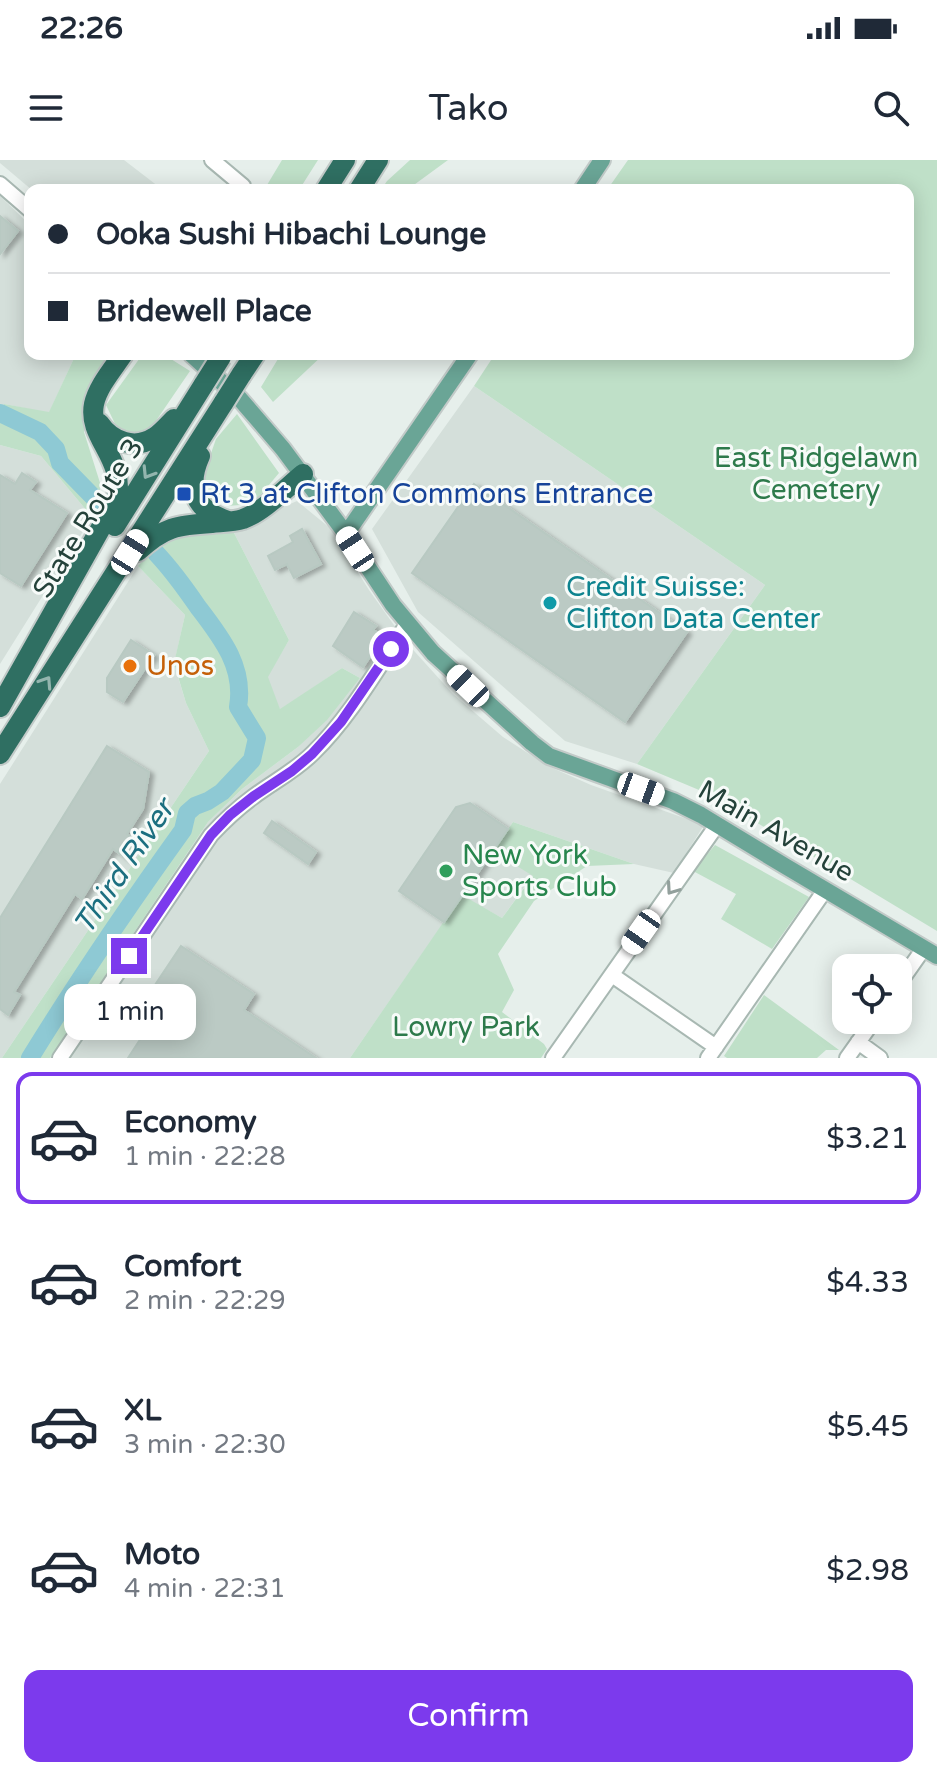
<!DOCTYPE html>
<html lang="en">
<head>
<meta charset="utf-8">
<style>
  :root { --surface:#fff; --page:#f6f6f7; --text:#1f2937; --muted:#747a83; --line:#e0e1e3; --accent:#7c3aed }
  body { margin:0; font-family:"Varela Round",sans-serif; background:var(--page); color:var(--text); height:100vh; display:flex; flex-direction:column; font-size:30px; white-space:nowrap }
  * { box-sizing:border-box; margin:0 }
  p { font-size:26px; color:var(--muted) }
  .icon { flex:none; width:44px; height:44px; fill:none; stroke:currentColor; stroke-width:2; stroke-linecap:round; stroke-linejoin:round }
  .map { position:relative; height:898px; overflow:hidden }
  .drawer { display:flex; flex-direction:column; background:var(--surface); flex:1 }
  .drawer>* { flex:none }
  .hud { position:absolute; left:24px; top:24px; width:890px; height:176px; border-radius:16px; box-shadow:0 4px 20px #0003; display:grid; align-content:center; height:176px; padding:0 24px; background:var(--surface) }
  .fabs { position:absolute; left:832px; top:794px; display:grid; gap:16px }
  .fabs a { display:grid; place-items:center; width:80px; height:80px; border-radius:16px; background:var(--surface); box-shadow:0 4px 20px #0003; font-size:40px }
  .end { position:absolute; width:36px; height:36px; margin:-18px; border:10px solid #7c3aed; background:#fff; box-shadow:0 0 0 4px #fff }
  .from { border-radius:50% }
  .bubble { position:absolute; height:56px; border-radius:16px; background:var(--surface); box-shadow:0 4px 20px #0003; font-size:26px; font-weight:600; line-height:56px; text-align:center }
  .car { position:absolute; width:24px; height:48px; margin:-24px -12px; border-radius:10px; box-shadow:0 0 6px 2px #0007; background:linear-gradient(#fff 24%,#345 0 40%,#fff 0 76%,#345 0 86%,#fff 0) }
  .hud b { display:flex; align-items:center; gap:28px; height:76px; font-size:30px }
  .hud b+b { border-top:2px solid var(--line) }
  .hud i { width:20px; height:20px; background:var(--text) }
  ul { padding:14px 0 0; list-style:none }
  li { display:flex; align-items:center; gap:24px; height:132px; margin:0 16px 12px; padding:0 8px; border:4px solid transparent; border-radius:16px }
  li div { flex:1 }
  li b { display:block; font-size:30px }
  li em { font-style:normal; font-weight:600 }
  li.active { border-color:var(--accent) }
  li>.icon { width:72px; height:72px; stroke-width:1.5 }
  .primary-button { display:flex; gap:16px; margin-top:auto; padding:16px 24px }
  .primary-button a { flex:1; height:92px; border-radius:16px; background:var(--accent); color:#fff; font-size:32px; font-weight:600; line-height:92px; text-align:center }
  .status { display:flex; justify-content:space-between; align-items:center; height:56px; padding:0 40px; background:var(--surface); direction:ltr }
  .status svg { height:22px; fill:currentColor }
  header { display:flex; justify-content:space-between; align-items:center; height:104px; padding:0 24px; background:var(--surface); font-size:36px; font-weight:600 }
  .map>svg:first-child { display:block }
  .built { fill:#d4dfda }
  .green { fill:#bfe0c8 }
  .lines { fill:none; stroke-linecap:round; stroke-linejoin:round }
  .river { stroke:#8ec9d4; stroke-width:18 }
  .building { fill:#bbcac4; stroke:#b8c9c2; stroke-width:2; filter:url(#shadow) }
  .minor-casing { stroke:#a8b8b2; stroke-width:18 }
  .major-casing { stroke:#c2cac8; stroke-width:20 }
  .highway-casing { stroke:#c2cac8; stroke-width:24 }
  .minor { stroke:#fff; stroke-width:14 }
  .major { stroke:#6aa596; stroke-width:16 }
  .highway { stroke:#2f6f62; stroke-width:20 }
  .highway-bridge-casing { stroke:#c2cac8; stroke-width:24; stroke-linecap:butt }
  .highway-bridge { stroke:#2f6f62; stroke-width:20 }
  .oneway { stroke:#93b5ae }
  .oneway2 { stroke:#92a09c }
  .route { stroke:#7c3aed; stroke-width:10 }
  .transit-dot { fill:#1a4fb4; stroke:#f7fbf9; stroke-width:3 }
  .culture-dot { fill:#0f9aa8; stroke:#f7fbf9; stroke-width:3 }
  .food-dot { fill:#e8710a; stroke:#f7fbf9; stroke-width:3 }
  .leisure-dot { fill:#2e9e5b; stroke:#f7fbf9; stroke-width:3 }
  .labels { text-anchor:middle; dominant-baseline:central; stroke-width:6; stroke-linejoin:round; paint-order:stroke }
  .park-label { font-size:28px; fill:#2d7a4b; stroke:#f7fbf9 }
  .transit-label { font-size:28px; fill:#164399; stroke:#f7fbf9; text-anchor:start }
  .street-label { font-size:28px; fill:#24423a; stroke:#f7fbf9 }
  .culture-label { font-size:28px; fill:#0d838f; stroke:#f7fbf9; text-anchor:start }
  .food-label { font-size:28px; fill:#c56008; stroke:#f7fbf9; text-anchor:start }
  .leisure-label { font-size:28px; fill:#27864d; stroke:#f7fbf9; text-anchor:start }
  .water-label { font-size:30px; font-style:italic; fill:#1c6f80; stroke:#f7fbf9 }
</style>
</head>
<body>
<div class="status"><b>22:26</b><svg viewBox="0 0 49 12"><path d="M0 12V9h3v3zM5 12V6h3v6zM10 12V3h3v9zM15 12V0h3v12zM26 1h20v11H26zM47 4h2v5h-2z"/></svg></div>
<header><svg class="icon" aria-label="menu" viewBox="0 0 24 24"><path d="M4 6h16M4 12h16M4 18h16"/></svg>Tako<svg class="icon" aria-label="search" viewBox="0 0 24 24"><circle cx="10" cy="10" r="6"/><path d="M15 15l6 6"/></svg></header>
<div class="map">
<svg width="937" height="898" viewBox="0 0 937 898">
  <defs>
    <filter id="shadow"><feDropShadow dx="4.5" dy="2.5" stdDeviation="2" flood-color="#0004"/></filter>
  </defs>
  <rect width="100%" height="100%" fill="#e6efeb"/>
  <path class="built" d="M0 0H124L163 30H32L0 3Z
    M0 36 30 65V194H76L49 253 4 244 0 252Z
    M474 226 765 425 637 604 565 581 418 452 372 369Z
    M0 285 41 296 92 357 0 504Z
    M297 341 330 368 369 430 406 482 453 534 503 577 548 606 591 625 704 665 674 713 634 704 513 662 493 691 533 715 502 758 462 736 350 898H50L208 662 242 629 298 587 360 518 342 508 280 550 267 517 289 480 232 369Z
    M138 406 185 455 174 504 186 543 209 591 2 898H0V624Z"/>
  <path class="green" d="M282 0H318L299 30H264Z
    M410 0H448L407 30H381L387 21Z
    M628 0H937V771L711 635 637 604 765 425 474 226 495 194H908V30H607Z
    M76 194H116L93 237 84 272 101 326 92 357 41 296 0 285V252L4 244 49 252Z
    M149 194H163L190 211 147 274 119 272 106 245 142 195Z
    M281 194H324L273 242 261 227Z
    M237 254 279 313 253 344 227 346 209 336 202 319 216 279Z
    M232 369 289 480 268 517 280 549 342 508 360 518 327 560 298 587 242 629 208 662 50 898H2L209 591 186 543 174 503 185 455 138 406 166 377Z
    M513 662 634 704 587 706 534 741 498 794 514 830 502 852 544 884 547 889 541 898H350L462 735 502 758 533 716 493 691Z
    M715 685 809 737 772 789 721 759 736 734 693 711Z
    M764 835 839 890H826L817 898H727L724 896Z"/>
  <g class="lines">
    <path class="river" d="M0 253 40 272 56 289 60 303 100 344
      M30 898C78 820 129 745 183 670L187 653 195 646 208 641 222 632 252 600 257 578 238 547C245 507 221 477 198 447 185 428 172 410 156 393"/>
  </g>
  <path class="building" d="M0 56 18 71 0 94Z
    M22 313 36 322 30 330 67 353 21 426 0 413V315L15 324Z
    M474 324 687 472 625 562 412 413Z
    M302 369 321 404 294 418 287 404 275 410 268 396 293 382 290 376Z
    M354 452 376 466 373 470 384 476 363 507 333 486Z
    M131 480 154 495 123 542 107 532V518Z
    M107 586 149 612 143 649 127 674 131 677 127 684 132 688 126 698 113 689 82 739 75 734 14 832 20 835 8 855 0 849V758Z
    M470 643 508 669 444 762 399 731 456 647Z
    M272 661 316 692 308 704 264 673Z
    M181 786 254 834 244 850 316 898H128L164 843 149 834Z"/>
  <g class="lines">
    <g class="minor-casing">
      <path id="minor" d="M212 0 243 26
        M0 24 30 50
        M612 815 716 887
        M898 825 924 788
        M858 882 880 898
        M60 898 211 675C224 661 238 648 253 637 273 622 295 611 313 593 351 556 378 507 408 463
        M553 898 717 665
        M708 898 825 730
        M847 898 874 860"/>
    </g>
    <g class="major-casing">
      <path id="major" d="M582 30 602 0
        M191 194 240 239 283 289 346 374 393 445 433 493 532 583 549 596 673 641 701 655 785 706 937 796
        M346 374 470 194"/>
    </g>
    <g class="highway-casing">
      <path id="highway" d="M326 30 345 0
        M359 30 378 0
        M241 215 255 194
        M99 263C112 282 135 290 155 277 162 272 168 265 174 259
        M200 296C186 327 194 350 228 361
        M115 366 204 224
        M138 391C164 367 177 365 212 363 222 362 233 362 243 359 263 352 286 328 303 314
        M0 547 116 341C127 298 87 279 94 244 98 226 113 209 123 194
        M0 594 224 242"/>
    </g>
    <use href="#minor" class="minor"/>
    <use href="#major" class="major"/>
    <use href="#highway" class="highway"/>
    <g class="highway-bridge-casing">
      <path id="highway-bridge" d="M204 224 221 197
        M224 242 241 215"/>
    </g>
    <use href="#highway-bridge" class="highway-bridge"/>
  </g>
  <defs><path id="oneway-chevron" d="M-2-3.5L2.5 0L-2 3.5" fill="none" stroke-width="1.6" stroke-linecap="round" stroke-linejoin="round" transform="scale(2)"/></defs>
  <g class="oneway">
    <use href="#oneway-chevron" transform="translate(148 313) rotate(122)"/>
    <use href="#oneway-chevron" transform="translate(46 522) rotate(-57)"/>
  </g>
  <use class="oneway2" href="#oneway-chevron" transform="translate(672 729) rotate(125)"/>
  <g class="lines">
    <path class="route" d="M129 796 211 675 230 655 254 636 292 611 312 594 341 562 391 489"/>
  </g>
  <rect class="transit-dot" x="176" y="326" width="16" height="16" rx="4"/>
  <circle class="culture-dot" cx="550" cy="443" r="8"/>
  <circle class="food-dot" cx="130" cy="506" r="8"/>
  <circle class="leisure-dot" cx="446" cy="711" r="8"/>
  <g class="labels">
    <g class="park-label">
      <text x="816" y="298">East Ridgelawn<tspan x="816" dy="32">Cemetery</tspan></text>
      <text x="466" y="867">Lowry Park</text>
    </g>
    <g class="transit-label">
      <text x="200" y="334">Rt 3 at Clifton Commons Entrance</text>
    </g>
    <g class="street-label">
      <text transform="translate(88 358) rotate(-58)">State Route 3</text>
      <text transform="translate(776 671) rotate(30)">Main Avenue</text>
    </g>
    <g class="culture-label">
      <text x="566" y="427">Credit Suisse:<tspan x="566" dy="32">Clifton Data Center</tspan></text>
    </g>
    <g class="food-label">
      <text x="146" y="506">Unos</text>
    </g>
    <g class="leisure-label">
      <text x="462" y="695">New York<tspan x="462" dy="32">Sports Club</tspan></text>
    </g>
    <g class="water-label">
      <text transform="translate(124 707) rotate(-56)">Third River</text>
    </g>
  </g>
</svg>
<div class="fabs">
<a><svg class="icon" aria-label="locate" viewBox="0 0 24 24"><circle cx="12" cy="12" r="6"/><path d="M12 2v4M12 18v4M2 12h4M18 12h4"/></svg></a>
</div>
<i class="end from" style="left:391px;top:489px"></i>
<i class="end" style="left:129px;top:796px"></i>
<div class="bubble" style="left:64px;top:824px;width:132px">1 min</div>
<i class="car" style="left:355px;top:389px;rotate:327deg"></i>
<i class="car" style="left:130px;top:392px;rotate:32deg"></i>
<i class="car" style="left:468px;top:526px;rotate:314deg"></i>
<i class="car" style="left:641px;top:629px;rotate:110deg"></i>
<i class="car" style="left:641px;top:772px;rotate:215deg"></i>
<div class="hud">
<b><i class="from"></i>Ooka Sushi Hibachi Lounge</b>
<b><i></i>Bridewell Place</b>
</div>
</div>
<section class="drawer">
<ul>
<li class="active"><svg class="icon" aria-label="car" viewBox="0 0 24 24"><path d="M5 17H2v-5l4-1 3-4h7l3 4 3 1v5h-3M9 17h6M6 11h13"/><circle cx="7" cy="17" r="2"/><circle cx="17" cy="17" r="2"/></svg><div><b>Economy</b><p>1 min · 22:28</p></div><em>$3.21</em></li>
<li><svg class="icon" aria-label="car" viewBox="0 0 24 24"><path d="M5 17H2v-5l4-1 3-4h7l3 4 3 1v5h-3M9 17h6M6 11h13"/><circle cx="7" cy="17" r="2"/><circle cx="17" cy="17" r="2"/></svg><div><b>Comfort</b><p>2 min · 22:29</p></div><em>$4.33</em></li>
<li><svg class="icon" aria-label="car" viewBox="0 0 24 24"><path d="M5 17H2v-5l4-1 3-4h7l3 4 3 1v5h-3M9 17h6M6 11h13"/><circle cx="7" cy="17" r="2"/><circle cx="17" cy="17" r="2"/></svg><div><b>XL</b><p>3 min · 22:30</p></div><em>$5.45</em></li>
<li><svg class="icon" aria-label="car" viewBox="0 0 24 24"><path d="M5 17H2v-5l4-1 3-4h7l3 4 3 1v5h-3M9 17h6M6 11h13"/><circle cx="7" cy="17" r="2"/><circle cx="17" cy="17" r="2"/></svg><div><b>Moto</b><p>4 min · 22:31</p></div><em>$2.98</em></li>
</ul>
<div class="primary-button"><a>Confirm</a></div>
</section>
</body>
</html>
